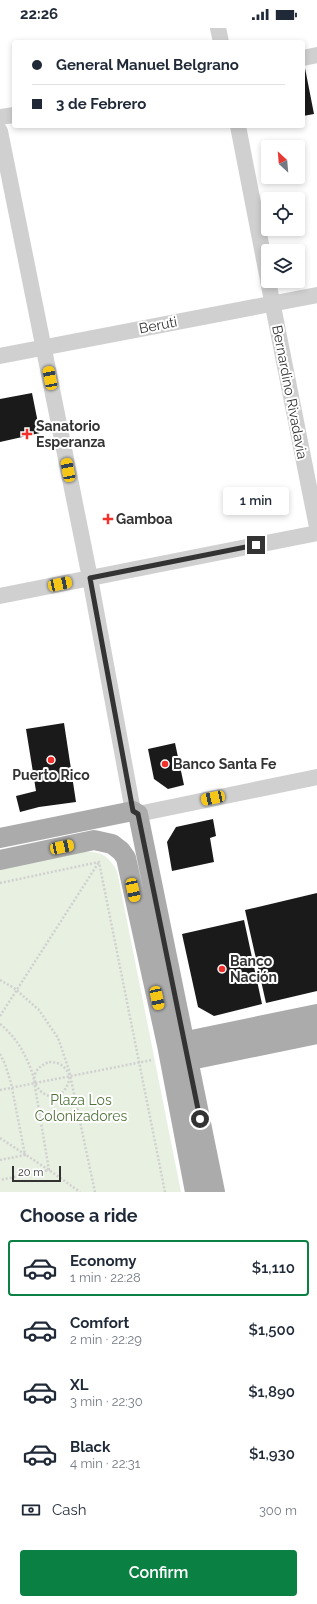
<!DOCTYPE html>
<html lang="en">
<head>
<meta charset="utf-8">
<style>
  :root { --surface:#fff; --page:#f2f2f3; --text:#1f2937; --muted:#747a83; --line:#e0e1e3; --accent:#0b8043 }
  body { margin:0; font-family:Raleway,sans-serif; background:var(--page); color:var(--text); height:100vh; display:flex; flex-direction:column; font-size:15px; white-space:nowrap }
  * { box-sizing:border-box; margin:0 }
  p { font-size:13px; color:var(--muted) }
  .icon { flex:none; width:22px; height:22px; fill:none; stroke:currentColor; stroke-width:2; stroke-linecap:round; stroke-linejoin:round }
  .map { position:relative; height:1164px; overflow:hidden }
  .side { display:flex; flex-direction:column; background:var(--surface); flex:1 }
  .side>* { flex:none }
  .guide { position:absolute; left:12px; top:12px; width:293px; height:88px; border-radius:4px; box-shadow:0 2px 6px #0003; display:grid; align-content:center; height:88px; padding:0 20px; background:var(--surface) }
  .needle { width:26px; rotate:334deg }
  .controls { position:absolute; left:261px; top:112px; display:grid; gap:8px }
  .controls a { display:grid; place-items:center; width:44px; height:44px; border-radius:4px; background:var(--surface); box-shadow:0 2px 6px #0003; font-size:20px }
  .scale { position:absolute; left:12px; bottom:10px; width:49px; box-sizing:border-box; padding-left:4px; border:2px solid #333; border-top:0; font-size:11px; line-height:14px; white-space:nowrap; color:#333; -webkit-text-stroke:3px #fff; paint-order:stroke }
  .end { position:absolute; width:18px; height:18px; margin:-9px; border:5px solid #333; background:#fff; box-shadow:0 0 0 2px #fff }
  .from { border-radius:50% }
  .bubble { position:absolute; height:28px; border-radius:4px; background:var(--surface); box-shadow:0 2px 6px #0003; font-size:13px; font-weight:600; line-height:28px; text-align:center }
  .car { position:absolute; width:12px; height:24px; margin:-12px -6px; border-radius:5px; box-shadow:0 0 3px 1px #0007; background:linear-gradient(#f5c518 24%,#345 0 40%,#f5c518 0 76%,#345 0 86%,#f5c518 0) }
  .guide b { display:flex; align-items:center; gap:14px; height:38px; font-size:15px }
  .guide b+b { border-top:1px solid var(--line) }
  .guide i { width:10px; height:10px; background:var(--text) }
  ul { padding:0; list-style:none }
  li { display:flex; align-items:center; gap:12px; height:56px; margin:0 8px 6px; padding:0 12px; border:2px solid transparent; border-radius:4px }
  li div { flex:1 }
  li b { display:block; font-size:15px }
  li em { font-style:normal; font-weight:600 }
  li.active { border-color:var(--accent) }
  li>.icon { width:36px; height:36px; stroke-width:1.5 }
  h2 { padding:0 20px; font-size:18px; line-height:48px }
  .pay { display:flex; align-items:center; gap:10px; height:44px; padding:0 20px; font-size:15px }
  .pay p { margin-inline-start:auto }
  .cta { display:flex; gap:8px; margin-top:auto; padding:8px 20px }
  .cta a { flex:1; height:46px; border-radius:4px; background:var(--accent); color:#fff; font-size:16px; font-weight:600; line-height:46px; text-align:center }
  .status { display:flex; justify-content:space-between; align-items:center; height:28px; padding:0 20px; background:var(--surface); direction:ltr }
  .status svg { height:11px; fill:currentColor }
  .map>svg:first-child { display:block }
  .green { fill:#e7f0e1 }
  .building { fill:#1a1a1a }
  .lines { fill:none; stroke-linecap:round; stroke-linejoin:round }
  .path { stroke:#d0d0d0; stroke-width:2.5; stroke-dasharray:2 2; stroke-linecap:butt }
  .minor { stroke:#d0d0d0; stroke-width:16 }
  .major { stroke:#ababab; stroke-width:20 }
  .route { stroke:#333; stroke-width:5 }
  .poi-dot { fill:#f2312d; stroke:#fff; stroke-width:1.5 }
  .labels { text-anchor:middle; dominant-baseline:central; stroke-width:4; stroke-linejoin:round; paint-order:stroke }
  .street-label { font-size:14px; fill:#333; stroke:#fff }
  .poi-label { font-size:14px; font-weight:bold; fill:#333; stroke:#fff; text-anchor:start }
  .park-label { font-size:14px; fill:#50733b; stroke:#fff }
</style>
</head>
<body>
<div class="status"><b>22:26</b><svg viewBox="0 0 49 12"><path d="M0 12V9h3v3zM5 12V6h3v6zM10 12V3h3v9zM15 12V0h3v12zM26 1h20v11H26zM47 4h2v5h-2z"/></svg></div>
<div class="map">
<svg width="317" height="1164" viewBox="0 0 317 1164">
  <rect width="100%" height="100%" fill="#fff"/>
  <path class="green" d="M80 824C100 823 107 826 117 843L181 1164H0V841Z"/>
  <path class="building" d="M304 35 314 86 303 88V36Z
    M32 365 40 405 0 414V371Z
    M64 695 76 774 39 779 20 784 16 768 36 763 26 701Z
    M175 715 184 757 168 761 154 751 148 721Z
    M213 791 216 808 210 810 214 834 172 843 167 814 176 799Z
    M317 865V963L266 975 245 882Z
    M244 892 262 976 214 988 198 979 182 906Z"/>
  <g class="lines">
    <path class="path" d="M0 855 99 834 165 1164
      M0 952 14 960 39 982 58 1010 69 1042 95 1164
      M0 988 99 834
      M0 996C17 1010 26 1027 33 1047L49 1142 0 1152
      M0 1026 5 1036 11 1055 25 1127 0 1132
      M49 1034C60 1034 65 1038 70 1048 61 1095 10 1048 49 1034Z
      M0 1062 152 1032
      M0 1110 49 1142 80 1164"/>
    <path class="minor" d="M218 0 221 14
      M303 30 317 27
      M0 89 14 87
      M238 98 268 252
      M0 103 90 550 133 783
      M268 253 317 499
      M0 328 317 267
      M0 568 317 505
      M138 786 317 749"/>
    <path class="major" d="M0 810 133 783 138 786 215 1164
      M0 832 94 812 112 816 121 823 126 830 167 1017 195 1164
      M172 1016 317 986
      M176 1035 317 1006"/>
  </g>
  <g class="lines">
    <path class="route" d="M200 1091 138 786 133 783 90 550 256 517"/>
  </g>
  <g class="poi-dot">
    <path d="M25 400h4v4h4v4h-4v4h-4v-4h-4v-4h4z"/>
    <path d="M106 485h4v4h4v4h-4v4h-4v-4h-4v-4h4z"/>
    <circle cx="51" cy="732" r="4"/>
    <circle cx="165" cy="736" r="4"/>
    <circle cx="222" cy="941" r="4"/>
  </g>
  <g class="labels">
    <g class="street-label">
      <text transform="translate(158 297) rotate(-11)">Beruti</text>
      <text transform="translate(290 364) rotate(79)">Bernardino Rivadavia</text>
    </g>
    <g class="poi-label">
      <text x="36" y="398">Sanatorio<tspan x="36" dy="16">Esperanza</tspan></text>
      <text x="116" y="491">Gamboa</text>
      <text x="173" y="736">Banco Santa Fe</text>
      <text x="51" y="747" text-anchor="middle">Puerto Rico</text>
      <text x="230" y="933">Banco<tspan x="230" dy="16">Nación</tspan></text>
    </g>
    <g class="park-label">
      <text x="81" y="1072">Plaza Los<tspan x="81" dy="16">Colonizadores</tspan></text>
    </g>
  </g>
</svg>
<div class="controls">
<a><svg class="needle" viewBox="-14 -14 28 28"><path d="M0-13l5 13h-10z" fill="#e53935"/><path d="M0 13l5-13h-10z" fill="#747a83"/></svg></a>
<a><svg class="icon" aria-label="locate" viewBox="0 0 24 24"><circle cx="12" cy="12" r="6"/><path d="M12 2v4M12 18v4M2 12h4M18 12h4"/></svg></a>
<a><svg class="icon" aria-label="layers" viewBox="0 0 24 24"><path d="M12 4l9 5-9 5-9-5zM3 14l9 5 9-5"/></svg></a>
</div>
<div class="scale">20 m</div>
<i class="end from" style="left:200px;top:1091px"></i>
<i class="end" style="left:256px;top:517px"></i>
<div class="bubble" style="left:223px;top:459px;width:66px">1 min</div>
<i class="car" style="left:50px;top:350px;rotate:349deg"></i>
<i class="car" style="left:68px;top:442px;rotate:349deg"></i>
<i class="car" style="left:60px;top:556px;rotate:78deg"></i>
<i class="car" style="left:213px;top:770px;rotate:258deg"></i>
<i class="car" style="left:62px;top:819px;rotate:78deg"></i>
<i class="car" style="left:133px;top:862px;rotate:168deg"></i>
<i class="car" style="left:157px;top:970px;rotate:168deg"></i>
<div class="guide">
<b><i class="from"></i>General Manuel Belgrano</b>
<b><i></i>3 de Febrero</b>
</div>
</div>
<section class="side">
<h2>Choose a ride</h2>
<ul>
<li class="active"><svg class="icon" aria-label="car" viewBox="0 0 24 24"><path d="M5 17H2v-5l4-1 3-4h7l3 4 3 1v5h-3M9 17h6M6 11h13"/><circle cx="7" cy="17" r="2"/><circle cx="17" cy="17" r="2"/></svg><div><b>Economy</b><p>1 min · 22:28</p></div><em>$1,110</em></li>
<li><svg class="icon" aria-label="car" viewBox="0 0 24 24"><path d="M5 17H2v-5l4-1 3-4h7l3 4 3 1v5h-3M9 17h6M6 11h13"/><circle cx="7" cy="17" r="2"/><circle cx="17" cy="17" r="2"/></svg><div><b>Comfort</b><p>2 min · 22:29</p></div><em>$1,500</em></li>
<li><svg class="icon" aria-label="car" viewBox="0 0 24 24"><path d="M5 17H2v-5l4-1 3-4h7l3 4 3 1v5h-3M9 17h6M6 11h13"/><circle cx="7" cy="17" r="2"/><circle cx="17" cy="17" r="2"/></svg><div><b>XL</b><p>3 min · 22:30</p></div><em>$1,890</em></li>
<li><svg class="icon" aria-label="car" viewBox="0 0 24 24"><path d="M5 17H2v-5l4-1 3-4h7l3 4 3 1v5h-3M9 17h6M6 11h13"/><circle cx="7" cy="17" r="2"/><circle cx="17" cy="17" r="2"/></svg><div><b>Black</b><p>4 min · 22:31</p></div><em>$1,930</em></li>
</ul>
<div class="pay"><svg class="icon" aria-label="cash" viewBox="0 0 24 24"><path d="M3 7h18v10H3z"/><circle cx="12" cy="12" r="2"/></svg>Cash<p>300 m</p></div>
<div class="cta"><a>Confirm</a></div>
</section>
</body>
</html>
